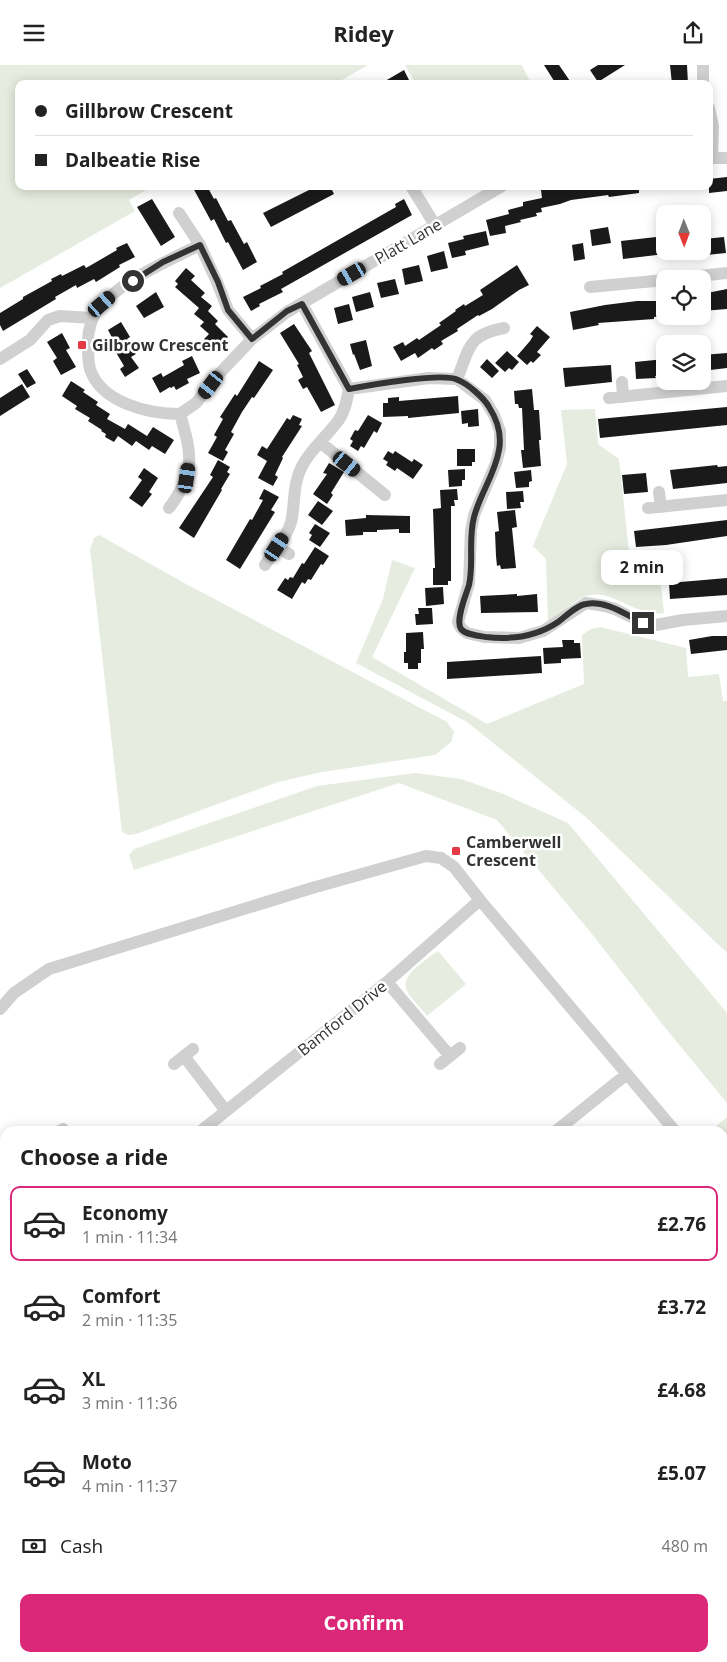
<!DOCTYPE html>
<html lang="en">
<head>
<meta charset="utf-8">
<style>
  :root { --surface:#fff; --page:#f6f6f6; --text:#222; --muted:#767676; --line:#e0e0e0; --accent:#db2777 }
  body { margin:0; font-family:"Open Sans",sans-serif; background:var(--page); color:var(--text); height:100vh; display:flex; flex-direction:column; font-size:19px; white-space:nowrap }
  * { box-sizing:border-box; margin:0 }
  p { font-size:16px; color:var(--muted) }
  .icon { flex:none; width:28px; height:28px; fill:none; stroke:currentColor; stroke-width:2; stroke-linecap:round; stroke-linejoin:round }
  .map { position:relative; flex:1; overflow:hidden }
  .details { position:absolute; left:0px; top:1061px; width:728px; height:536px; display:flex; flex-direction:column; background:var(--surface); border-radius:15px 15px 0 0; box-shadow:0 2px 12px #0003 }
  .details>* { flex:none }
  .banner { position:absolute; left:15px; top:15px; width:698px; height:110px; border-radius:10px; box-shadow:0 2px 12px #0003; display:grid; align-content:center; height:110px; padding:0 20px; background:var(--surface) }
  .needle { width:32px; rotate:179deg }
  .fabs { position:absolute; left:656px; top:140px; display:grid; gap:10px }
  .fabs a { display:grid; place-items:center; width:55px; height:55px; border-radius:10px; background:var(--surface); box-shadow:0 2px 12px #0003; font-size:25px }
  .end { position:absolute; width:22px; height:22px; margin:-11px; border:6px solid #333; background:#fff; box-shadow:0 0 0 2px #fff }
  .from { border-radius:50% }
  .bubble { position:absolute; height:35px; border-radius:10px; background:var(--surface); box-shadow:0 2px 12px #0003; font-size:16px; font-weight:700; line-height:35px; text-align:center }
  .car { position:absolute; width:15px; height:30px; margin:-15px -8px; border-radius:6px; box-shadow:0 0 4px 1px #0007; background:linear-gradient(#222 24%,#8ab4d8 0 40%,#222 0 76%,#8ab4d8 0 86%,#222 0) }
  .banner b { display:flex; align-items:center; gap:18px; height:48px; font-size:19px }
  .banner b+b { border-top:1px solid var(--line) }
  .banner i { width:12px; height:12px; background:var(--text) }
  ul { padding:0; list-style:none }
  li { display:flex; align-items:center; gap:15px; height:75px; margin:0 10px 8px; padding:0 10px; border:2px solid transparent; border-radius:10px }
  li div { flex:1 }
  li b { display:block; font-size:19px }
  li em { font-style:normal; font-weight:700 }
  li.current { border-color:var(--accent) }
  li>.icon { width:45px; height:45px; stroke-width:1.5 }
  h2 { padding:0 20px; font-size:22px; line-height:60px }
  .pay { display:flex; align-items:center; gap:12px; height:55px; padding:0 20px; font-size:19px }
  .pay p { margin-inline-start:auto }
  .button { display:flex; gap:10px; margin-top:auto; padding:10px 20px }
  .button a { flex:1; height:58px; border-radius:10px; background:var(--accent); color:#fff; font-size:20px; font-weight:700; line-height:58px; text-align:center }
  header { display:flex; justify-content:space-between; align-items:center; height:65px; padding:0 20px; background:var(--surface); font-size:22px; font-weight:700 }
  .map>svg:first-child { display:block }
  .green { fill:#e6ecdf }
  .building { fill:#1a1a1a }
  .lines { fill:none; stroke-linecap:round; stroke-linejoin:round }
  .minor { stroke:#d0d0d0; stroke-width:12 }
  .secondary { stroke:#bdbdbd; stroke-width:18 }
  .route { stroke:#333; stroke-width:6 }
  .poi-dot { fill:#e63946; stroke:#fff; stroke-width:2 }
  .labels { text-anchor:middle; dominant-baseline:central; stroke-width:5; stroke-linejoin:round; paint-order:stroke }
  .street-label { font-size:16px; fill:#333; stroke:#fff }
  .poi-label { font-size:16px; font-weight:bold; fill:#333; stroke:#fff; text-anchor:start }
</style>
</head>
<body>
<header><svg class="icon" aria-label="menu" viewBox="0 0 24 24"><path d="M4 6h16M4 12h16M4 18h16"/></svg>Ridey<svg class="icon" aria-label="share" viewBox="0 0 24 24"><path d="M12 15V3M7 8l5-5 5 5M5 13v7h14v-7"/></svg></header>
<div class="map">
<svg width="727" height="1597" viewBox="0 0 727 1597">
  <rect width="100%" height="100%" fill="#fff"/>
  <path class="green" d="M0 0H368L335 19H19V121H153L129 135 135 146 0 223Z
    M405 0H522L531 19H416Z
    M595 344 598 379 619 394 629 487 660 511 664 548C636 552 614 525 590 530 573 534 563 549 548 557L546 494 533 481 567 399 561 345Z
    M99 470 186 519 447 657 454 667 451 677 435 690 322 707 278 717 136 769 128 770 122 767 90 484 94 473Z
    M392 495 415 503 372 592 487 659 584 619 582 570 591 564 600 562 686 583 688 612 719 609 723 636H727V888L588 754 467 657 356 598 383 534Z
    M415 708 461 714 501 728 568 758 727 948V1038L663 960 592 869 497 755 399 718 134 805 129 790 134 784 317 721Z
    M438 886 466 919 427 951C422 944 408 931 406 923 402 908 429 893 438 886Z
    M727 1052V1111L723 1109 722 1066H710Z
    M727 1192V1280L723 1275 722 1195Z
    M727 1309V1387L723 1380 722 1312Z"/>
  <path class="building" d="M544 0H559L572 19H556Z
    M598 0H625L598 17 590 5Z
    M670 0H687L688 19H672Z
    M404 5 411 19H380Z
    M727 112V126L709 128V114Z
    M192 121H207L214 134 216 133 228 156 231 155 244 179 247 177 257 197 243 205 228 177 226 178 214 154 211 156Z
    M317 121H330L334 129 271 162 263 148Z
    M561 121H639V128L609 132 608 130 571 135 560 139 541 143 542 147 536 148 537 151 520 155 521 157 505 161 506 168 490 171 486 155 509 149 508 145 523 141V137L542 133 541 125Z
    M152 134 175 172 161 181 137 142Z
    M404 134 412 150 281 224 283 227 259 239 260 241 251 246 243 232 261 223 260 221 283 209 282 207 396 142 395 139Z
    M608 162 611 178 592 181 590 165Z
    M486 166 489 180 465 186 466 190 452 193 448 178 464 174 463 171Z
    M665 171V189L623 194 621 176Z
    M724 172 726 188 706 190 704 174Z
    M127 178 135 192 119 200 120 202 96 217 94 214 77 223 76 220 55 232 56 234 3 266 0 260V248L23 234V232L52 216 51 214 61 209 62 211 84 200 86 203 117 185 116 183Z
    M583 178 585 194 574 196 572 180Z
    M444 186 448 203 431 207 427 191Z
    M419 200 423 216 405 220 402 204Z
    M517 200 529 220 519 225 492 244 479 251 478 250 457 264 458 266 441 276 443 279 434 285 432 283 418 293 415 288 401 296 393 282 403 277 405 281 417 273 419 275 441 260 439 258 456 246 455 245 464 239 465 241 483 230 480 225Z
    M186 203 195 211 191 215 205 228 201 232 212 241 208 246 218 256 215 259 228 272 216 285 204 274 209 269 200 261 204 257 194 249 199 243 175 222 178 219 175 216Z
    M395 214 399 229 381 233 377 218Z
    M727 224V244L702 246V229Z
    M156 227 164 242 144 253 136 241Z
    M370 227 374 242 356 247 352 232Z
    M637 236H665V251L654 252V254L598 258 599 260 573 265 570 247 605 240Z
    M349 239 353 255 338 259 334 243Z
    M121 257 130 272 127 274 136 289 131 292 139 303 125 312 120 304 124 301 114 284 117 282 108 265Z
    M294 259 312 286 309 288 335 340 321 347 307 322 303 324 298 315 303 312 297 300 299 299 280 268Z
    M537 261 550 272 537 287 541 290 533 298 531 296 527 300 517 291 530 276 533 271 530 269Z
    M62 268 70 283 66 285 76 302 61 310 53 296 57 293 47 277Z
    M366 275 372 301 360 305 354 289 353 290 350 279Z
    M507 286 519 297 512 305 509 303 505 307 495 298Z
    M727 288V303L702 306V290Z
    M192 291 200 308 187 314 189 318 176 325 174 321 171 323 170 322 160 328 152 313 161 308 163 312 184 300 182 296Z
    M487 294 499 306 492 313 480 302Z
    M665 294V310L655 311 656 313 636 314 635 297Z
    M259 296 273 305 254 333 252 332 242 347 231 367 234 369 225 385 228 387 223 396 208 388 217 372 214 370 223 354 220 352 235 329 237 331Z
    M611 300 612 317 565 322 563 303Z
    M27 304 36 318 27 323 18 309Z
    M71 316 85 325 83 327 98 337 96 340 110 349 107 354 125 364 128 359 147 371 153 362 174 375 165 389 152 381 149 385 136 376 132 381 118 371 114 377 105 372 106 369 101 366 102 365 88 356 90 353 75 344 77 341 62 331Z
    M22 319 30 332 0 351V333Z
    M532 324 534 345H539L541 375H539L541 401 523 403 521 385H524L522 343H519L518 339H515L514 326Z
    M458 331 459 348 408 353V351L383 352V338H388V333L399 332V336Z
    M727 342V360L600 373 598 354Z
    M478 344 479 361 468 362V358L462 359 461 346Z
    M293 350 302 354 299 360 302 361 282 392 283 393 275 410 278 412 273 421 258 413 267 396 257 390 262 381 267 384 287 353 290 355Z
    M368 350 382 358 377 368 374 366 364 383 361 381 358 386 350 381 353 376 350 374 355 365 358 366Z
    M457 384H475V397H472V401H457Z
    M388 386 393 389 395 386 412 397 414 394 423 400 413 414 397 403 395 406 386 400 388 397 383 394Z
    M218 395 230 402 227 407 230 409 221 424 222 425 194 473 179 463 213 412 210 410Z
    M329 398 344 407 331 428 333 430 327 439 313 429 327 409 323 408Z
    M717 400 718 402 727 401V418L673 424 670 405Z
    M144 403 158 413 149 427 152 429 142 442 129 433 142 415 138 412Z
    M465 404V415H462V421L449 422 448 405Z
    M531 405 532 416 529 417V422L516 423 514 407Z
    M646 408 648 427 624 429 622 410Z
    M264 424 279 432 271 445 275 447 240 504 226 495 250 454 252 455 263 435 259 434Z
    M457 424 458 435H454L455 441H451V516H448V520H433V503H435L433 444 441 443 440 425Z
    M523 426 524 437H520L521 443 507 444 506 427Z
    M318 436 333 446 322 460 308 450Z
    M515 445 517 462 512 463 516 503 501 504 500 500 497 501 496 491 495 467 499 466 497 447Z
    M366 450 410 451V468H399V464L377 465V467H363V470L346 471 345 455 366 453Z
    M727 455V471L666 480 636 482 634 466Z
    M315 459 330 468 320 482 309 475 312 470 309 468Z
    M315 482 329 491 323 500 321 499 311 515 308 514 305 519 302 517 292 534 277 525 285 513 288 515 290 512 293 513 302 498 304 499Z
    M727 513V530L670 534 669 518Z
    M443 522 444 539 426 541 425 523Z
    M517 529V531L537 529 538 547 481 548 480 531Z
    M418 543H432L433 559 416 560 415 549H419Z
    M423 567 424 584H421V598H418V604H408V598H404V587H406V568Z
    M712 571H727V585L691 589 689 575Z
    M562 575H574V578H580L581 593 561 594V598L544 599 543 583 563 582Z
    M541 591 542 608 447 614V597Z"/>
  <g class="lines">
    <path class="minor" d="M703 19V0
      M709 43 713 61 712 93
      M709 93H727
      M411 121 435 160
      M179 148 200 180 217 217 228 245 252 274
      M673 214 727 208
      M590 222 665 215
      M0 294 30 275 48 255 60 251 92 253
      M457 314C470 283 467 270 504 263
      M622 317 623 332
      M349 324 429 313 457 314 485 335 494 350 500 366V383L496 398 474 450 471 466 469 518 458 557 461 563 467 568 484 572 519 573 543 566 586 538 605 541 615 544 643 558 656 560 683 555 727 551
      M609 333 727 321
      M180 349 196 338 218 310 252 274 287 247 502 121
      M180 349C149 349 101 338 90 304 88 297 88 288 88 281 87 266 92 250 102 239 126 214 169 195 200 180
      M320 377 385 430
      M659 427 661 442
      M169 443C196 407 192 390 180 349
      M648 443 727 435
      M277 482 289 489
      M265 500C274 486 289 470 292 453 295 435 293 418 302 401 311 384 327 371 338 356 345 347 347 334 349 324L302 239
      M387 917 450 991
      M0 944 14 928 49 904 312 823 426 791 441 793 454 802 480 835 675 1066
      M184 991 226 1046
      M174 999 193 984
      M440 999 460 983
      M59 1066 63 1064
      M201 1066 387 917 480 835
      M556 1066 627 1009
      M0 1183 5 1189
      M0 1293 5 1299
      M1 1443 5 1453
      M345 1592 347 1597
      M656 1597 664 1592"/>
    <path class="secondary" d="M722 1524 727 1521
      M600 1597 608 1592"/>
  </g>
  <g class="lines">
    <path class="route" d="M133 216 163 197 200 180 218 217 228 245 252 274 287 246 302 239 349 324C370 320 443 307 458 315 468 319 484 333 489 342 498 356 502 369 499 385 495 409 480 429 474 452 468 475 474 498 469 520 466 530 455 555 461 564 466 570 479 571 486 572 512 575 536 572 558 557 566 551 577 540 586 539 606 535 626 550 643 558"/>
  </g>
  <g class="poi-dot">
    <rect x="77" y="275" width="10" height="10" rx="2.5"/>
    <rect x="451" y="781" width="10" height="10" rx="2.5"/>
  </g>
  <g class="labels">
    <g class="street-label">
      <text transform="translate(408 176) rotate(-30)">Platt Lane</text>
      <text transform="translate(342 953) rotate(-39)">Bamford Drive</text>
    </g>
    <g class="poi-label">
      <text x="92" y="280">Gilbrow Crescent</text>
      <text x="466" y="777">Camberwell<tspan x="466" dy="18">Crescent</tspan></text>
    </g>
  </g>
</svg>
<div class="fabs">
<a><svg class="needle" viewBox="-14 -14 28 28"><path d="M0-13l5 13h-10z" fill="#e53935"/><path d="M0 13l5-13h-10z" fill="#767676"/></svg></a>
<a><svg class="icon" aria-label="locate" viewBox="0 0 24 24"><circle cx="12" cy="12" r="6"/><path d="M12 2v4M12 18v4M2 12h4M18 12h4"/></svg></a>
<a><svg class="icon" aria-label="layers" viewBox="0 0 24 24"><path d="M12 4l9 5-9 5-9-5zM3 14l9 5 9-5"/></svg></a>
</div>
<i class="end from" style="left:133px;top:216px"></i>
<i class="end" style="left:643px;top:558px"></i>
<div class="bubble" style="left:601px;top:485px;width:82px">2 min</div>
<i class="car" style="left:352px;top:209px;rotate:240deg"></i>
<i class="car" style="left:102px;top:239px;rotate:49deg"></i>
<i class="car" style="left:211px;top:320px;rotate:217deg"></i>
<i class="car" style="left:347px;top:399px;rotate:129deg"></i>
<i class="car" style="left:187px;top:413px;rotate:8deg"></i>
<i class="car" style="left:277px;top:482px;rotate:33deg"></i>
<div class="banner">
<b><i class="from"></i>Gillbrow Crescent</b>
<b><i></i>Dalbeatie Rise</b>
</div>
<section class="details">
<h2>Choose a ride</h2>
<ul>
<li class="current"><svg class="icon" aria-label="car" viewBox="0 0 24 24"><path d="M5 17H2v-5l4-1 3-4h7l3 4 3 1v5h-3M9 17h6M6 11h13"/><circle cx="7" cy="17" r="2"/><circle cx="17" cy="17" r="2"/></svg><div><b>Economy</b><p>1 min · 11:34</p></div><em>£2.76</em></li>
<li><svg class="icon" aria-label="car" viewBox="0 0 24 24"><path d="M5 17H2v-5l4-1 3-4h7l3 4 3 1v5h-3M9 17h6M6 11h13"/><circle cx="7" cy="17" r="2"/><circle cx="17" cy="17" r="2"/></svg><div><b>Comfort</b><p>2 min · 11:35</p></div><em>£3.72</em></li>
<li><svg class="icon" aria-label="car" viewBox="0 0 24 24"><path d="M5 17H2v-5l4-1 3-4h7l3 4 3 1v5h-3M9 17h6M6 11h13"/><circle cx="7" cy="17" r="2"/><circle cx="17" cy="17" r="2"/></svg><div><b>XL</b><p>3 min · 11:36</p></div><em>£4.68</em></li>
<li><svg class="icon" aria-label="car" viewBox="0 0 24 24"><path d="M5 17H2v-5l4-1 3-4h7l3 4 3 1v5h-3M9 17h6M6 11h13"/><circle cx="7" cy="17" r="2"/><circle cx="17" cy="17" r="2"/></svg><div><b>Moto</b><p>4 min · 11:37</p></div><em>£5.07</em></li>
</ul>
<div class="pay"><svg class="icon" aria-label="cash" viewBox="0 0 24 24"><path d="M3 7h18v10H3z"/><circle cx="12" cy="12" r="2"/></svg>Cash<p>480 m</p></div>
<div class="button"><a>Confirm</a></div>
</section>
</div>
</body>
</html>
